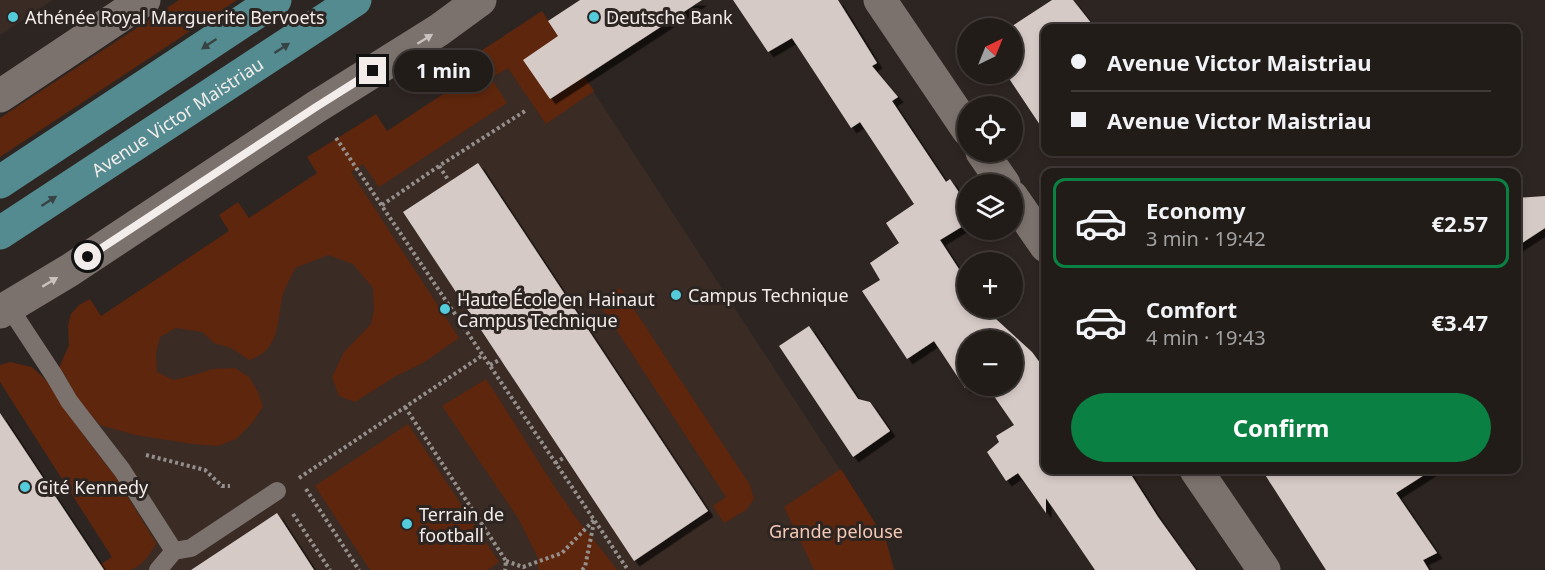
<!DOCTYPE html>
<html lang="en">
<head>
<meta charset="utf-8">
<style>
  :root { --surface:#221c19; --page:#2a2522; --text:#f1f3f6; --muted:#a2a1a2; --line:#3f3a38; --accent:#0b8043 }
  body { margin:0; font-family:"Noto Sans",sans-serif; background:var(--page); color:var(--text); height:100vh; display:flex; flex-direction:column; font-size:22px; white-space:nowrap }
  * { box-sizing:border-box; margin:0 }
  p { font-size:20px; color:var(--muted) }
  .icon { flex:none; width:33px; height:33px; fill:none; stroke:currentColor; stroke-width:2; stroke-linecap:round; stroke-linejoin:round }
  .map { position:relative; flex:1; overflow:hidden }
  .side { position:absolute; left:1041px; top:168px; width:480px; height:306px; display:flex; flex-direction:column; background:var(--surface); border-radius:12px; box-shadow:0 3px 9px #0003,0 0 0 2px var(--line) }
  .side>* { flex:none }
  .hud { position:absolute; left:1041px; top:24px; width:480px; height:132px; border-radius:12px; box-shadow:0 3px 9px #0003,0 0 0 2px var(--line); display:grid; align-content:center; height:132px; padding:0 30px; background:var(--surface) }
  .needle { width:39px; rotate:43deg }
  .controls { position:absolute; left:957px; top:18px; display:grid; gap:12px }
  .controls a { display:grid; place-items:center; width:66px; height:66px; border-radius:50%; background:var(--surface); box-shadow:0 3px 9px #0003,0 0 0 2px var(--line); font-size:30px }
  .end { position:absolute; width:27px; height:27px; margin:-14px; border:8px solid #f2ecea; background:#111; box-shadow:0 0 0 3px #111 }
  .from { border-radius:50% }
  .bubble { position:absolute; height:42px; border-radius:21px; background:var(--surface); box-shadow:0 3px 9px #0003,0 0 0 2px var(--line); font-size:20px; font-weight:700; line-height:42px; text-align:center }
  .hud b { display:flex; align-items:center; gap:21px; height:57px; font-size:22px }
  .hud b+b { border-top:2px solid var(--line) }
  .hud i { width:15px; height:15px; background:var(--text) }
  ul { padding:10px 0 0; list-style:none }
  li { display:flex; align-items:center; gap:18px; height:90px; margin:0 12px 9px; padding:0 18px; border:3px solid transparent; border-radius:12px }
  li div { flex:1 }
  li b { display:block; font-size:22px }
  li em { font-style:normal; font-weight:700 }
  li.on { border-color:var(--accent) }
  li>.icon { width:54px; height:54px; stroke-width:1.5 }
  .cta { display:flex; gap:12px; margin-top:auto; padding:12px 30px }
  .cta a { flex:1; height:69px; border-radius:36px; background:var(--accent); color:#fff; font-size:24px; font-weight:700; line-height:69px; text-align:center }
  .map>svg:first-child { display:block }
  .built { fill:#3a2b25 }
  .green { fill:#5e260d }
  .building { fill:#d6cac6; filter:url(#shadow) }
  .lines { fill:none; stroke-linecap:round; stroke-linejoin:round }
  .path { stroke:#958f8c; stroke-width:4; stroke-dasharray:3 3; stroke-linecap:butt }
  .lane { stroke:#7b716d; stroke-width:18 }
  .street { stroke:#7b716d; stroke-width:33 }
  .primary { stroke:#538b91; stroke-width:33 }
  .oneway { fill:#c8c1be }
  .oneway2 { fill:#384443 }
  .route { stroke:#f2ecea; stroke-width:8 }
  .poi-dot { fill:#53cbdb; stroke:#2d2521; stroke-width:2 }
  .labels { text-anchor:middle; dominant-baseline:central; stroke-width:6; stroke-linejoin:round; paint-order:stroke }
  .poi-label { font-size:18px; fill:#f2ecea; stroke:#2d2521; text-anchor:start }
  .street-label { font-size:18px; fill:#f2ecea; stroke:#2d2521 }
  .park-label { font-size:18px; fill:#f6c9b7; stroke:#2d2521 }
</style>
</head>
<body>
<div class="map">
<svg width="1545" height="570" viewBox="0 0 1545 570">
  <defs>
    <filter id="shadow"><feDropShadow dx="5.5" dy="5.5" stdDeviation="0" flood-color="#0009"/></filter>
  </defs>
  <rect width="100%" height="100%" fill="#2d2521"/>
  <path class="built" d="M0 0H53L0 35Z
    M556 34 886 540 894 570H92L112 557 14 404 363 163 508 67Z"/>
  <path class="green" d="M179 0H237L0 157V118Z
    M542 11 594 91 546 124 508 68 491 78 507 103 379 187 363 164 351 172 459 338 423 363 396 376 355 402 339 396 332 377 344 352 371 324 374 310 373 288 353 264 328 255 295 268C291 278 284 288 282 298 277 324 279 351 249 360L231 348 214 343 202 332 176 328 160 337 156 354 157 372 174 380 197 374 212 369 235 368 249 377 258 392 263 407 252 423 236 439 218 446 193 444 135 435 100 425 76 397 63 371 55 377 69 345 68 326 71 314 79 305 90 299 101 316 229 231 219 215 238 202 249 218 317 173 307 157 376 114 387 131 469 77 461 64Z
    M620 288 750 485 754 499 746 510 724 523 713 506 726 497 598 302Z
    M10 362 32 367 48 382 86 439 115 476 156 543C151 553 142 567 130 570 120 570 103 570 92 570L112 557 0 382V365Z
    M486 379C516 424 543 471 574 515 588 534 604 551 617 570H538V558L518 518 442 406Z
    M408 424 499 562 488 570H370L315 486Z
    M841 469 886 540 894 570H814L784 507Z"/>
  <path class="building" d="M580 0H702L550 99 523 60 558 36 548 21Z
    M733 0H838L877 63 872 66 898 97 892 101 946 182 950 179 968 206V223L940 240 968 283V308H984L1032 352 1046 371V470H1128L1158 517 1196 570H1095L1046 498V513L1018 473 1006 481 987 452 999 442 996 436 1014 425 987 386H1012V340H968V386H969L965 388 934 341 907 359 862 291 880 280 870 263 899 243 886 223 914 204 860 122 851 128 792 38 768 52Z
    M1052 0H1073L1095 28H1046V134L1006 74H1012V28H1009Z
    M478 163 708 511 634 561 403 212Z
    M1545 196V228L1516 247V198Z
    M809 326 858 399 870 402 890 431 853 457 779 346Z
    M0 413 104 570H0Z
    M1262 470H1432L1396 493 1437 553 1423 560 1429 570H1326Z
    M277 513 314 570H191Z"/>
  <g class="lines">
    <path class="path" d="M336 138 628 570
      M439 166 449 181
      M382 205 439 166 525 111
      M490 365 501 359
      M405 407 506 561 505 570
      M146 455 205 470 222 486H230
      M555 463 565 457
      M299 478 483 355
      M306 489 359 570
      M293 514 330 570
      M506 561 523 567 562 553 594 520
      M582 570 585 567 594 522"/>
    <path class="lane" d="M9 307 55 377 69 401 122 470 174 551
      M158 570 174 551 191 548 277 491"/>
    <path class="street" d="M880 0 968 130
      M0 96 144 0
      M982 152 1004 184
      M1012 197 1046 246
      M0 312 70 270 316 107 439 30 480 0
      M1196 470 1264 570"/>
    <g class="primary">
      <path d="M0 182 275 0"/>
      <path id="s1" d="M0 233 355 0"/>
    </g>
  </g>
  <defs><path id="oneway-solid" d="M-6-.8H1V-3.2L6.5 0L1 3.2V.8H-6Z" transform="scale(1.5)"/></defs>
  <g class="oneway">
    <use href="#oneway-solid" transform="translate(425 39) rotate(-32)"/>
    <use href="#oneway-solid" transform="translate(50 282) rotate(-31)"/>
  </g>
  <g class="oneway2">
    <use href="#oneway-solid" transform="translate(209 44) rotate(146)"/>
    <use href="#oneway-solid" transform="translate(282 48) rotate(-33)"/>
    <use href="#oneway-solid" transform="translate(49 201) rotate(-33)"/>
  </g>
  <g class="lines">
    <path class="route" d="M88 257 316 107 373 71"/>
  </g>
  <g class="poi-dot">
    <circle cx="13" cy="17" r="6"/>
    <circle cx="594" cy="17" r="6"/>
    <circle cx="676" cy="295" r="6"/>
    <circle cx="445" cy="309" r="6"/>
    <circle cx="25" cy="487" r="6"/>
    <circle cx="407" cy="524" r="6"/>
  </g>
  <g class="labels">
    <g class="poi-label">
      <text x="25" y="17">Athénée Royal Marguerite Bervoets</text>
      <text x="606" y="17">Deutsche Bank</text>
      <text x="688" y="295">Campus Technique</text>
      <text x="457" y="299">Haute École en Hainaut<tspan x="457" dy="21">Campus Technique</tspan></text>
      <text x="37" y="487">Cité Kennedy</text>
      <text x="419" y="514">Terrain de<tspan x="419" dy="21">football</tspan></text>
    </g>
    <g class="street-label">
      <text stroke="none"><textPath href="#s1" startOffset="212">Avenue Victor Maistriau</textPath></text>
    </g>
    <g class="park-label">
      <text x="836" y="531">Grande pelouse</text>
    </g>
  </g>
</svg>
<div class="controls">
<a><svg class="needle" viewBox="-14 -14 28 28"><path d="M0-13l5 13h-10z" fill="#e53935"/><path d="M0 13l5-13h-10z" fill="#a2a1a2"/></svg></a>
<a><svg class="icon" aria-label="locate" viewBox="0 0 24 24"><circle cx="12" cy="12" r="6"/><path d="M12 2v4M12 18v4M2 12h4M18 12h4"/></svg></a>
<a><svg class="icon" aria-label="layers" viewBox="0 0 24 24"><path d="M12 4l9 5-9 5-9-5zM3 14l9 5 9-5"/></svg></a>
<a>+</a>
<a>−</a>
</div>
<i class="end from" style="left:88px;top:257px"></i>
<i class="end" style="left:373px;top:71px"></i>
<div class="bubble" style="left:394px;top:50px;width:99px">1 min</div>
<div class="hud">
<b><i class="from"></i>Avenue Victor Maistriau</b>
<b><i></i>Avenue Victor Maistriau</b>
</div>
<section class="side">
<ul>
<li class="on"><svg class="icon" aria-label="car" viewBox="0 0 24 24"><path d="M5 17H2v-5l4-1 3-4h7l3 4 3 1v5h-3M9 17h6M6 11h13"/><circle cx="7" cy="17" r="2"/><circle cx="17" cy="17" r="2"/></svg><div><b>Economy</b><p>3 min · 19:42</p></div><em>€2.57</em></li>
<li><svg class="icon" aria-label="car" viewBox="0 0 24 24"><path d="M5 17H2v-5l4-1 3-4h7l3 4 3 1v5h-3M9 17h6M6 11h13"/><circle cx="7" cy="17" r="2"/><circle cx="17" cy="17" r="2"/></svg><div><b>Comfort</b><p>4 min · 19:43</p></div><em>€3.47</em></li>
</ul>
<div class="cta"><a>Confirm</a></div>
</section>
</div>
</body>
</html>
